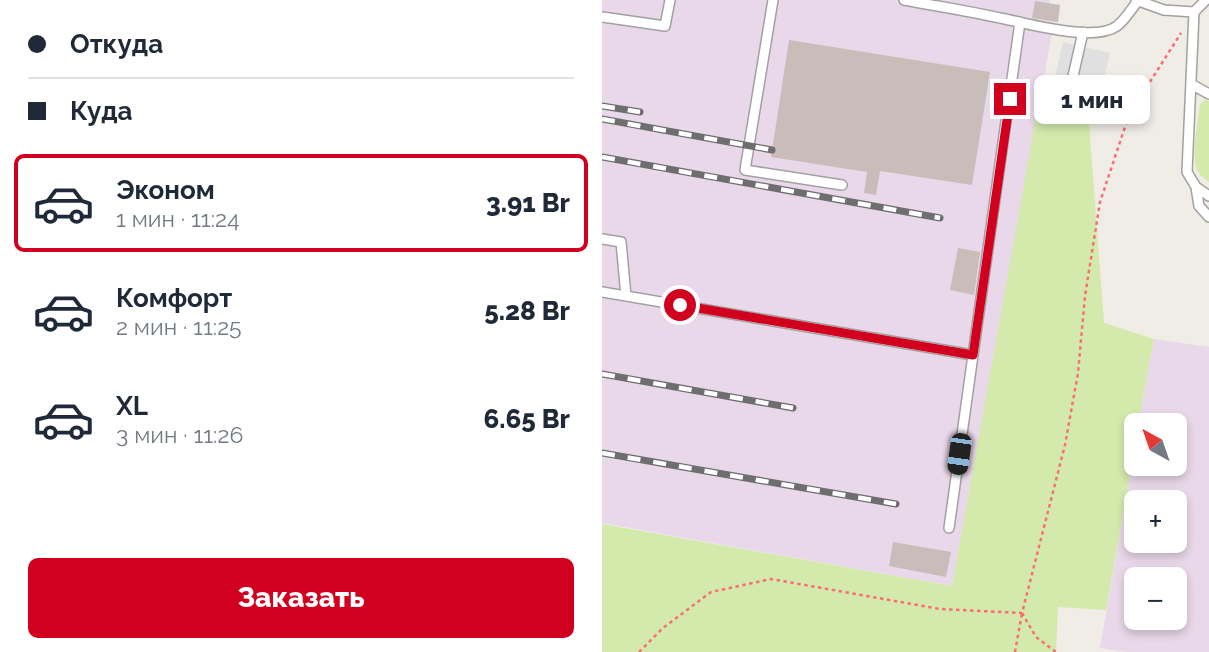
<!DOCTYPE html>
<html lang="ru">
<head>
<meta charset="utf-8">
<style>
  :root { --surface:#fff; --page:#f2f2f3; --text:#1f2937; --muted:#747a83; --line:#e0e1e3; --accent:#d0001e }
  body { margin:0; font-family:Raleway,sans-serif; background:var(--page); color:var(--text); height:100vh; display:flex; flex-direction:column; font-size:26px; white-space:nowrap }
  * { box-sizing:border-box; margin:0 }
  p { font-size:23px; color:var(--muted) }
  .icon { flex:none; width:38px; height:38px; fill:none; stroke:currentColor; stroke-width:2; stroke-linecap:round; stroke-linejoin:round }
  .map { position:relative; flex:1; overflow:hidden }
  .panel { display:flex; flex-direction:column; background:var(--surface); width:602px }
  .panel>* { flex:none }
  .hud { display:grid; align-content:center; height:154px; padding:0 28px; background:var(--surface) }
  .needle { width:46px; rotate:320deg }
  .controls { position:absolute; left:522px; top:413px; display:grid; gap:14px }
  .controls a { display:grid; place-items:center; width:63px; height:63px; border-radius:10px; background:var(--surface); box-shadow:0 4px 10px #0003; font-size:35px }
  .end { position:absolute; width:32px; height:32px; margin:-16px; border:9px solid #d0001e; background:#fff; box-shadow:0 0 0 4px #fff }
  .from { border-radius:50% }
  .bubble { position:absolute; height:49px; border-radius:10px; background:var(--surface); box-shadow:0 4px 10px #0003; font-size:23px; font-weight:800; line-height:49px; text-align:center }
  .car { position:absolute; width:21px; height:42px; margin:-21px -10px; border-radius:9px; box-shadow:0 0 5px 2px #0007; background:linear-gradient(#222 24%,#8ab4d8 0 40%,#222 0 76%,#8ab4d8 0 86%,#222 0) }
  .hud b { display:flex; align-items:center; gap:24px; height:66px; font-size:26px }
  .hud b+b { border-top:2px solid var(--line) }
  .hud i { width:18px; height:18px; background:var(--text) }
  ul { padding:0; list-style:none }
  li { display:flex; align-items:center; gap:21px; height:98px; margin:0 14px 10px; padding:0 14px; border:4px solid transparent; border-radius:10px }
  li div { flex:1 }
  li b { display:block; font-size:26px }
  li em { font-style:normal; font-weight:800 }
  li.selected { border-color:var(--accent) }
  li>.icon { width:63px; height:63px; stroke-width:1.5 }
  .cta { display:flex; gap:14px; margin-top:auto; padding:14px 28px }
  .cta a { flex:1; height:80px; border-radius:10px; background:var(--accent); color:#fff; font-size:28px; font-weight:800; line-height:80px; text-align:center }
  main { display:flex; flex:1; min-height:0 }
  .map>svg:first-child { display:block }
  .industrial { fill:#e9d8e9; fill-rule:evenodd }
  .grass { fill:#d4eaad }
  .parking { fill:#e0e0e0 }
  .building { fill:#c8bdb9 }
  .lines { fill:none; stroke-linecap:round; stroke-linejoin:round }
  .lane-casing { stroke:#a1a1a1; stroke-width:12 }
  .path { stroke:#fa6e73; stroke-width:2.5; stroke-dasharray:3.5 3.5; stroke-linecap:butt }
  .lane { stroke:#fff; stroke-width:9 }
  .rail-casing { stroke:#6e6e6e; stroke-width:7 }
  .rail { stroke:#fff; stroke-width:4.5; stroke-dasharray:13; stroke-linecap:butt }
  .route { stroke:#d0001e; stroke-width:9 }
</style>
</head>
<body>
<main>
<section class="panel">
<div class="hud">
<b><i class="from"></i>Откуда</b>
<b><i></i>Куда</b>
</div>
<ul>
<li class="selected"><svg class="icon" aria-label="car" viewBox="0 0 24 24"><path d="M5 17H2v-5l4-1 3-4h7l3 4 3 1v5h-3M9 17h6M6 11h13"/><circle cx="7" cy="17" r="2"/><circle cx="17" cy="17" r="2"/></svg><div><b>Эконом</b><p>1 мин · 11:24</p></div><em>3.91 Br</em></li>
<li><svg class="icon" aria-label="car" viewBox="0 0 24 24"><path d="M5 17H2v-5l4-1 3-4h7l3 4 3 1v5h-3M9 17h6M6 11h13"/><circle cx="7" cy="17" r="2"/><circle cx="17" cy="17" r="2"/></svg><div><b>Комфорт</b><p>2 мин · 11:25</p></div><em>5.28 Br</em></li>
<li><svg class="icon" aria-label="car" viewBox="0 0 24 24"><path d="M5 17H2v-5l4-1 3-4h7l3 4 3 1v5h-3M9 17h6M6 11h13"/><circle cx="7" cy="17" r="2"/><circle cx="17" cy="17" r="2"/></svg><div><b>XL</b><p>3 мин · 11:26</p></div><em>6.65 Br</em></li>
</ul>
<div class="cta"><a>Заказать</a></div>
</section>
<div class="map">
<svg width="607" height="652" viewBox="0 0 607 652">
  <rect width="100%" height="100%" fill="#f0ece6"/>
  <path class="industrial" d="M0 0H448V4L458 5 456 22H452L350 586 0 523Z
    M552 339 607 347V652H524L498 648 534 441V464H572V425H536ZM572 502V541H534V502ZM572 579V618H534V579Z"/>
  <path class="grass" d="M603 100 607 101V182C602 178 597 175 595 170 589 156 596 120 598 104Z
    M434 117 487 123 502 323 552 339 536 425H534V441L504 610 456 607 454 652H0V524L350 586Z"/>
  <path class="parking" d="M461 42 508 53 495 106 449 96Z"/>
  <path class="building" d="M433 1 458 5 456 22 430 18Z
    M187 40 388 72 370 185 278 171 274 195 262 193 265 172 169 157Z
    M356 248 378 252 372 295 348 290Z
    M291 542 349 552 344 577 287 566Z"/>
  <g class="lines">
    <g class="lane-casing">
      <path id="lane" d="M171 0 143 170 240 185
        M302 0C334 6 366 11 398 18 425 23 492 43 515 26 523 20 530 8 536 1
        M534 0 562 10 592 12 604 0
        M592 12 585 172 594 187 607 196
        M0 17 63 26 68 0
        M589 84 607 94
        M469 85 481 32
        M594 187 597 206 607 217
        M0 239 19 242 24 296
        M0 292 371 355 347 528
        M371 355 418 22"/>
    </g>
    <path class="path" d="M420 613 434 637 454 652
      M37 652 61 628 109 592 169 579 338 609 420 613 463 445 476 373 483 296 498 202 527 115 579 33
      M413 652 420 613"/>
    <use href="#lane" class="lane"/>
    <g class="rail-casing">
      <path id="rail" d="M0 106 38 112
        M0 119 170 150
        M0 157 338 218
        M0 374 191 408
        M0 453 294 504"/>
    </g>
    <use href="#rail" class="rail"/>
  </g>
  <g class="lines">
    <path class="route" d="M78 305 371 355 408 99"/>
  </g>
</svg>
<div class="controls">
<a><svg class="needle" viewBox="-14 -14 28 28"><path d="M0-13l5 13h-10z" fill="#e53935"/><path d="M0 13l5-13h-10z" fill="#747a83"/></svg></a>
<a>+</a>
<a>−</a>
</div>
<i class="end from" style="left:78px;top:305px"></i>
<i class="end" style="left:408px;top:99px"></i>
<div class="bubble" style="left:432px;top:75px;width:116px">1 мин</div>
<i class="car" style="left:357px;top:454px;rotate:188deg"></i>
</div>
</main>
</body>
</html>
